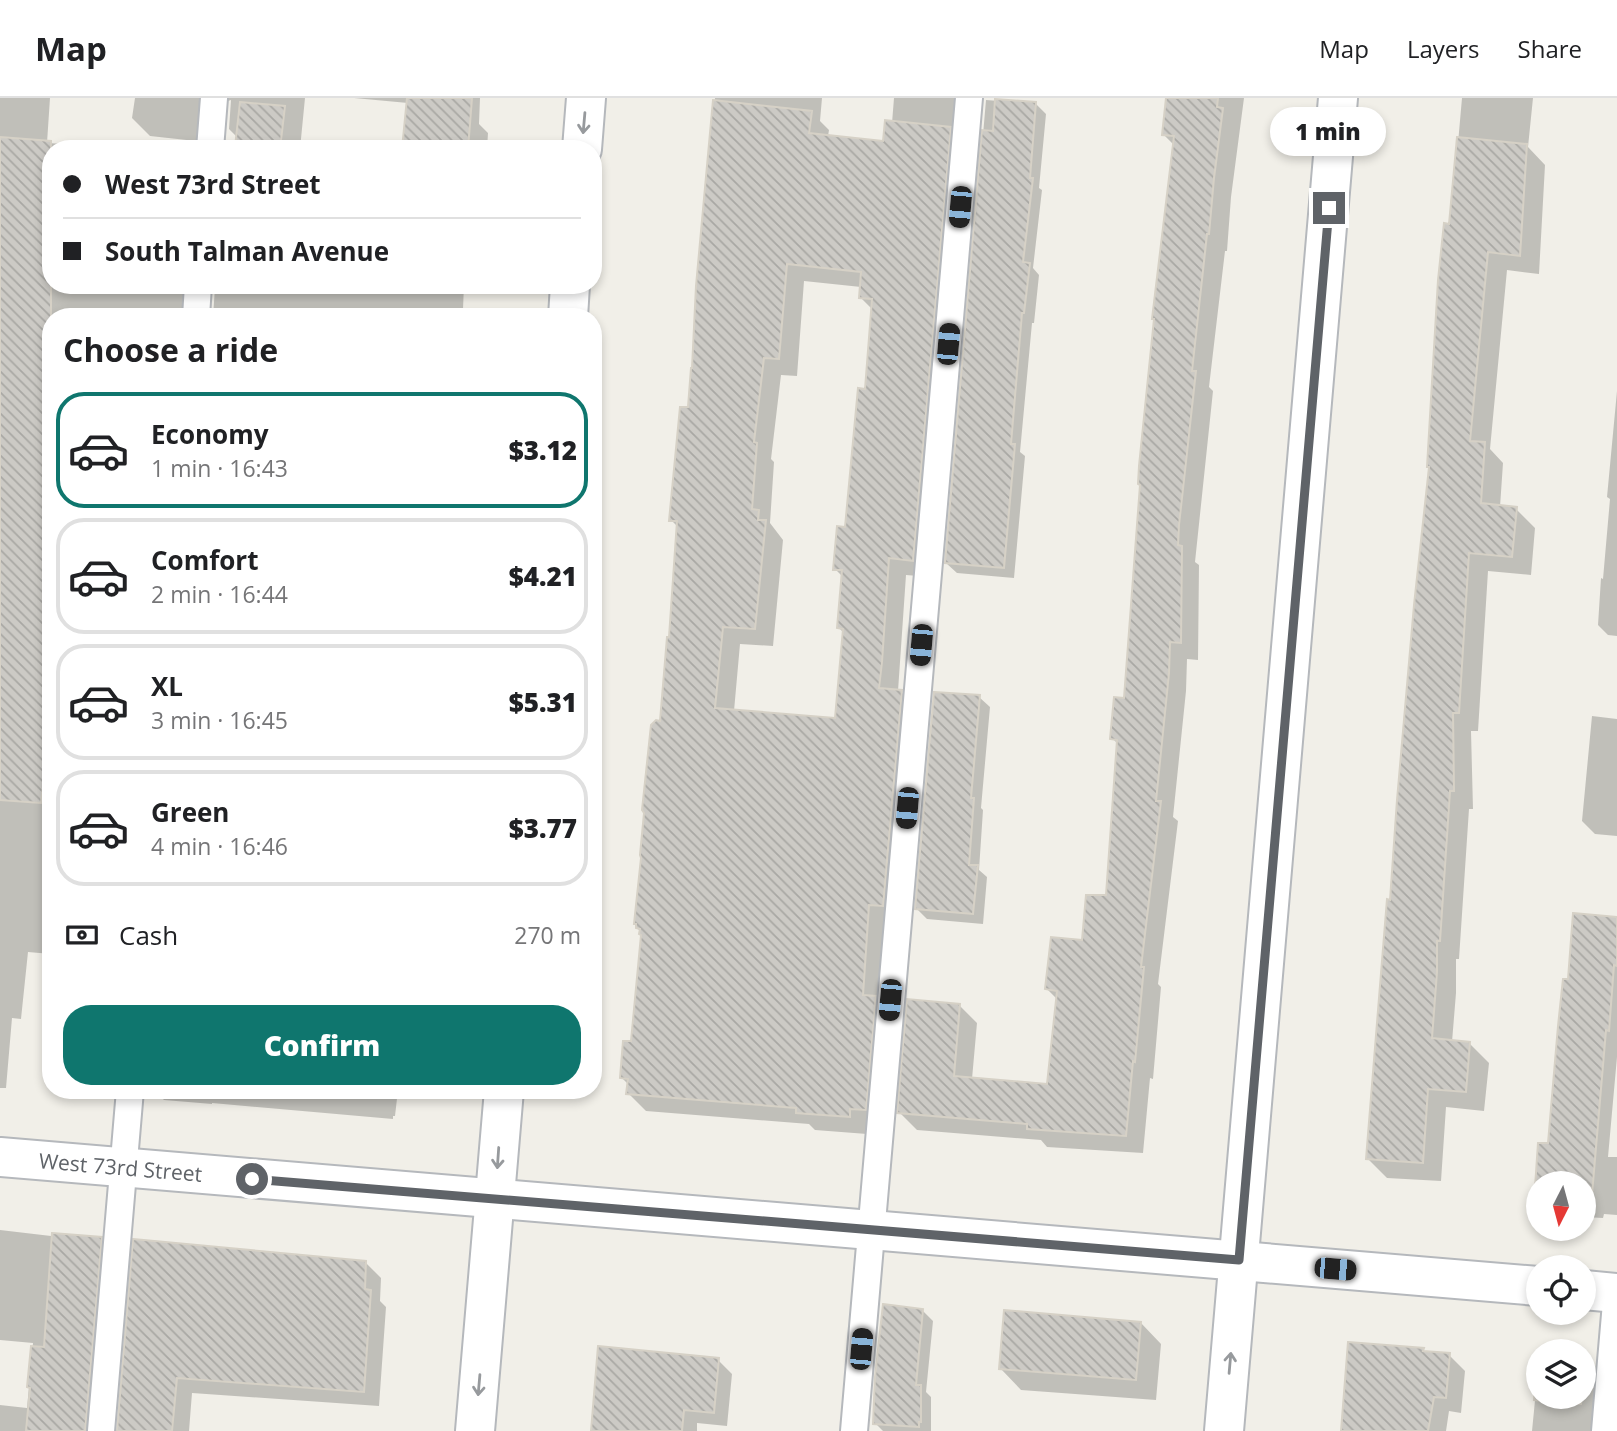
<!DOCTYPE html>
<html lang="en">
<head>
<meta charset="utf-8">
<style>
  :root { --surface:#fff; --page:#f2f2f2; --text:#202124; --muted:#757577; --line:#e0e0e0; --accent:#0f766e }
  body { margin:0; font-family:"Open Sans",sans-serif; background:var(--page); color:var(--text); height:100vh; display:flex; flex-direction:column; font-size:26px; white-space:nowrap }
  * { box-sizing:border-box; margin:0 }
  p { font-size:23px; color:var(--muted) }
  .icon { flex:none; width:38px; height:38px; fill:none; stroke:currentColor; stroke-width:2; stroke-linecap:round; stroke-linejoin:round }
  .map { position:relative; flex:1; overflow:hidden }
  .side { position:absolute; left:42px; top:210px; width:560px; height:791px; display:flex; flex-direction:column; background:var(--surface); border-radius:28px; box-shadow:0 4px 10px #0003 }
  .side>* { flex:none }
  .guide { position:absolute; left:42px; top:42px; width:560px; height:154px; border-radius:28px; box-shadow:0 4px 10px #0003; display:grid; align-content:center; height:154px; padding:0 21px; background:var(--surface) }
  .needle { width:46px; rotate:186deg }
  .buttons { position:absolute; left:1526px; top:1073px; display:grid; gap:14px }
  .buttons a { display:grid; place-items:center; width:70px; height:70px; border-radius:50%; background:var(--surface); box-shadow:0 4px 10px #0003; font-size:35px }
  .end { position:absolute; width:32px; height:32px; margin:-16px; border:9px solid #5f6368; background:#fff; box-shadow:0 0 0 4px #fff }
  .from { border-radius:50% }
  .bubble { position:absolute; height:49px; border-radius:24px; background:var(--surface); box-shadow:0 4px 10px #0003; font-size:23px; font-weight:800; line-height:49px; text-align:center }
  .car { position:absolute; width:21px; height:42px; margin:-21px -10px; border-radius:9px; box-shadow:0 0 5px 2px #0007; background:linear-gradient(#222 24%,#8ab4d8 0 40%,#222 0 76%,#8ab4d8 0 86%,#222 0) }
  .guide b { display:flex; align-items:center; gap:24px; height:66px; font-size:26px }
  .guide b+b { border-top:2px solid var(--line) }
  .guide i { width:18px; height:18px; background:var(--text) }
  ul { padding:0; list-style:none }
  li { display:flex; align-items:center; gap:21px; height:116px; margin:0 14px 10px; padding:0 7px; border:4px solid var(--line); border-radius:28px }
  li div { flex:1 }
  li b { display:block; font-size:26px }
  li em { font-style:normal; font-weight:800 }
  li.active { border-color:var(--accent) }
  li>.icon { width:63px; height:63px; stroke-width:1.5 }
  h2 { padding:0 21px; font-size:32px; line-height:84px }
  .pay { display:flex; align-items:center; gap:18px; height:77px; padding:0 21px; font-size:26px }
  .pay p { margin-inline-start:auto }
  .action { display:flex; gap:14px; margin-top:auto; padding:14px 21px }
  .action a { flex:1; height:80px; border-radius:28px; background:var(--accent); color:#fff; font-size:28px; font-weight:800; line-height:80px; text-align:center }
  header { display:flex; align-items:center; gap:42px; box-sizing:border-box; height:98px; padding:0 35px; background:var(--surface); border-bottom:2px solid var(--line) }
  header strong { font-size:33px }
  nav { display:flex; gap:38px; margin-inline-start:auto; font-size:24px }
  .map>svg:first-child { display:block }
  .shadow { fill:#0003; fill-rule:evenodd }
  .building { fill:url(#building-back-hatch); stroke:#d6d1c6; stroke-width:2; fill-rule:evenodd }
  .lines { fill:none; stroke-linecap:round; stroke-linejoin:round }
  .service-casing { stroke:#b5b8bc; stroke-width:30 }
  .minor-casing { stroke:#b5b8bc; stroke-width:42 }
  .service { stroke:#fff; stroke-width:26 }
  .minor { stroke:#fff; stroke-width:38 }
  .oneway { stroke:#979a9d }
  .route { stroke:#5f6368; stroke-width:9 }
  .labels { text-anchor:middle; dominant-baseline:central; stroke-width:7; stroke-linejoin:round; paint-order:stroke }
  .street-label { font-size:21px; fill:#5f6368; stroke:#fff }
</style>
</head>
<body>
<header>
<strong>Map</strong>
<nav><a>Map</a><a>Layers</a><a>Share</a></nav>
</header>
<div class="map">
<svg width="1617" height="1333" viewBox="0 0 1617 1333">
  <defs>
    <pattern id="building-back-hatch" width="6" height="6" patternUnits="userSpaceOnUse" patternTransform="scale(1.75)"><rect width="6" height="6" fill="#cccac5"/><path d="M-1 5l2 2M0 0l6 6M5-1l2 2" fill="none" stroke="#a9a8a4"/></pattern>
  </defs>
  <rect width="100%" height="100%" fill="#f1efe8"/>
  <path class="shadow" d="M0 0H50L47 45 81 47 84 51H51V187H464L463 211 453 219H213L215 189 210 190 199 219H51V856L28 854 21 921 12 920 6 990H0Z
    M135 0H305L300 51H237L238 40 229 31 231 2 225 4 214 45 150 38 132 20Z
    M354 0H480L479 26 488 35 487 51H404L408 5Z
    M715 0H822L820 23 829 32 828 38 885 44 892 25 894 0H954L971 17 931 479 906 477 898 593 901 594 919 611 867 1036 815 1032 809 1026 646 1013 628 995 629 987 622 980 633 945 641 834 637 830 661 625 679 430 671 422 690 311 709 54ZM804 183 861 189 860 199 873 212 867 293 847 430 835 471 843 479 839 530 844 535 837 621 734 613 740 546 773 548 783 442 770 425 774 364 771 361 781 277 797 278Z
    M1168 0H1244L1231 99 1227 153H1225L1209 289 1213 293 1195 464 1199 467 1198 562 1187 561 1186 593 1173 719 1178 723 1158 886 1161 889 1153 981 1150 980 1143 1055 1047 1049 1041 1042 917 1032 899 1014 959 907 977 925 972 981 1049 988 1058 902 1047 891 1083 844 1108 799 1118 646 1112 640 1125 602 1175 48 1164 37Z
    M1462 0H1533L1528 49 1545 67 1539 176 1507 172 1490 351 1503 365 1500 409 1516 411 1535 430 1531 477 1488 473 1478 633H1471L1473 711H1469L1459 861H1456V895L1452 944 1470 946 1489 965 1484 1013 1446 1009 1441 1083 1387 1080 1368 1061Z
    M986 2 1036 6 1046 16 1039 90 1042 92 1033 170 1039 177 1034 225H1032L1020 354 1025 358 1014 480 957 475 946 465Z
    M1617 293V538L1608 537 1598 527 1601 480 1603 481 1610 401 1607 399Z
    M979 599 990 609 981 710 983 712 979 772 987 779 983 826 927 821 917 811Z
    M1592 618 1617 621V738L1595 736 1582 723Z
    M1617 821V959L1608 1059H1617V1117L1604 1116 1603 1120 1584 1119V1085H1538V1106L1536 1104 1540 1047H1550L1570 883Z
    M79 992H398L395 1018H393V1021L212 1005V1006L164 1002 158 996 150 994 141 996 136 1000 82 996Z
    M0 1132 51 1138 101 1141 116 1156 101 1333H0V1307L27 1310 33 1245 0 1242Z
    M135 1143 366 1165 381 1180 380 1203 386 1209 379 1308 192 1295 189 1333H119Z
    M922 1212 933 1223 926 1294 931 1299V1333H883L875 1325Z
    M1141 1225 1161 1246 1156 1302 1021 1292 1001 1271Z
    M1423 1252 1426 1255 1449 1257 1465 1273 1461 1315 1449 1313 1446 1333H1342Z
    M718 1262 732 1276 727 1328 697 1325V1333H592Z
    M1584 1266 1594 1267 1610 1283 1606 1333H1532L1538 1272V1298H1584Z"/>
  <path class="building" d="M407 0H472L468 51H402Z
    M1166 0H1218L1217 9 1223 10 1214 80 1209 136H1207L1192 273H1196L1179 427 1178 447 1182 448 1181 545 1170 544 1169 575 1156 703H1161L1141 869H1144L1135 964 1133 963 1126 1038 1027 1031V1026L897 1015 907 901 960 906 954 978 1047 986 1057 893 1045 891 1051 839 1082 842 1086 797H1106L1117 642 1110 641 1114 599 1124 600 1140 387 1138 386 1139 368 1154 221H1152L1174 38 1162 37Z
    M995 1 1036 4 1030 80H1033L1023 164 1030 165 1024 215H1022L1011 346H1015L1004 470 945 465 982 32 993 33Z
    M713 2 812 13 809 35 883 43 885 22 951 29 913 463 889 460 882 564 879 590 902 592 883 808 869 807 863 897 876 898 866 1012 850 1011V1019L796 1015V1010L626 996 628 981 620 980 623 943H631L641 837 639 836 640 831 636 830V826H634L641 760 640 757 644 715 642 712 651 627 656 622 660 623 667 539H669L677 423H669L680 309H688L691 270H692L696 188ZM787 166 861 174 859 200 872 201 865 291 858 290 845 429 837 428 833 472H842L837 530 843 531 835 620 715 610 723 529 755 531 766 422H758L759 412 752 411 757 345 754 344 764 260 779 261Z
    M240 4 285 8 280 51 235 49Z
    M0 39 51 43V592L45 655 47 656 41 705 0 702Z
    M1457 39 1527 46 1520 158 1488 154 1470 343 1485 344 1481 405 1517 409 1512 459 1469 455 1459 615H1453L1454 693H1450L1440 843H1437V874L1432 940 1470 944 1466 994 1428 991 1423 1065 1366 1061 1387 801 1390 802 1397 702 1414 507 1429 369H1427L1438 182 1444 125 1449 126Z
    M934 594 980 597 971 700H974L969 767H978L973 816 915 811Z
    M1573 815 1617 819V868L1614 867 1609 933 1606 932 1591 1108 1584 1107V1085H1538V1105L1534 1104 1538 1045H1548L1558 928 1563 881H1568Z
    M52 1135 102 1139 85 1333H26L30 1290 27 1289 31 1248 44 1249Z
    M133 1141 366 1163 365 1191 371 1192 364 1294 177 1280 172 1333H117Z
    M883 1206 923 1211 916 1287H921V1324H919V1329L873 1326 875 1279Z
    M1004 1212 1141 1224 1136 1282 999 1271Z
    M1348 1244 1424 1250 1423 1253 1450 1255 1446 1300 1434 1299 1428 1333H1341Z
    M598 1248 719 1260 714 1315 684 1312 682 1333H591Z
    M1538 1260V1298H1582L1581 1306 1534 1302Z"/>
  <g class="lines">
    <g class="service-casing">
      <path id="service" d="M210 51 214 0
        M196 219 198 187
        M101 1333 130 992
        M854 1333 969 0
        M1605 1333 1617 1193"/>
    </g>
    <g class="minor-casing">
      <g id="minor">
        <path d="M582 51 586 0"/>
        <path d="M568 219 570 187"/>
        <path id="s1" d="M0 1059 1538 1188"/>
        <path d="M1584 1192 1617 1195"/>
        <path d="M475 1333 504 992"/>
        <path d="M1224 1333 1338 0"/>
      </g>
    </g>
    <use href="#service" class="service"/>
    <use href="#minor" class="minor"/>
  </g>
  <defs><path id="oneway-shaft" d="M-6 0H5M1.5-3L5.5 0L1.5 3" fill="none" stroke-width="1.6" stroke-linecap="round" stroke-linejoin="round" transform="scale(1.75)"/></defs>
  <g class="oneway">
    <use href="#oneway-shaft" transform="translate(584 25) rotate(95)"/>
    <use href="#oneway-shaft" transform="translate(498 1060) rotate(94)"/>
    <use href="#oneway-shaft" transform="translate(1230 1265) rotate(-85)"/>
    <use href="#oneway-shaft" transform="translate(479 1287) rotate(95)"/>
  </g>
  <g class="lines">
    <path class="route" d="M252 1081 1239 1162 1329 110"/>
  </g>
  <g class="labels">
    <g class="street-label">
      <text stroke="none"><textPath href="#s1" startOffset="121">West 73rd Street</textPath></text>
    </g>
  </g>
</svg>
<div class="buttons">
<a><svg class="needle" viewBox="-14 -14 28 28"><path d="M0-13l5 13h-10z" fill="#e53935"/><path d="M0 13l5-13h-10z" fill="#757577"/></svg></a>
<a><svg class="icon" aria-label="locate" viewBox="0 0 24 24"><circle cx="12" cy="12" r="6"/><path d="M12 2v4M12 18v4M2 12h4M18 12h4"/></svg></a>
<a><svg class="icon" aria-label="layers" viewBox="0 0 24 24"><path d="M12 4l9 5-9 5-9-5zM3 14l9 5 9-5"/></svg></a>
</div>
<i class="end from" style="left:252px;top:1081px"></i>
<i class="end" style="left:1329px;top:110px"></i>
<div class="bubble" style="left:1270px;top:9px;width:116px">1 min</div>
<i class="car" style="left:960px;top:109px;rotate:185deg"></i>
<i class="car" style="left:948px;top:246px;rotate:5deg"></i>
<i class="car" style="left:921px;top:547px;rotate:185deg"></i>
<i class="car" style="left:907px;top:710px;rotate:185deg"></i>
<i class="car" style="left:890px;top:902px;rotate:185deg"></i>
<i class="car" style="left:1335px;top:1171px;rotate:95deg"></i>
<i class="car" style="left:861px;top:1251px;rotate:5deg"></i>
<div class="guide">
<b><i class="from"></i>West 73rd Street</b>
<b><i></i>South Talman Avenue</b>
</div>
<section class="side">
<h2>Choose a ride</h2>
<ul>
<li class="active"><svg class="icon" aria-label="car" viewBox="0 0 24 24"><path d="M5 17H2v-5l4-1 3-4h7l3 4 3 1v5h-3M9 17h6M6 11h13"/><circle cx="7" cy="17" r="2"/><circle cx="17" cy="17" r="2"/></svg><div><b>Economy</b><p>1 min · 16:43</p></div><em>$3.12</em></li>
<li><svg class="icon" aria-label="car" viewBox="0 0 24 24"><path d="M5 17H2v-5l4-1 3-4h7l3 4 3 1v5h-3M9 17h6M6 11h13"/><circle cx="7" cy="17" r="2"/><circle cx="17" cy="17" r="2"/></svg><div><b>Comfort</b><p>2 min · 16:44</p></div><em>$4.21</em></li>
<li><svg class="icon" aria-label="car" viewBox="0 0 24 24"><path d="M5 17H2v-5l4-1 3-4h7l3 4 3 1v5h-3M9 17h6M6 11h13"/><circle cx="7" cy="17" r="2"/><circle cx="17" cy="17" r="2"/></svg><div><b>XL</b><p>3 min · 16:45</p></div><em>$5.31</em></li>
<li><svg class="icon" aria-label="car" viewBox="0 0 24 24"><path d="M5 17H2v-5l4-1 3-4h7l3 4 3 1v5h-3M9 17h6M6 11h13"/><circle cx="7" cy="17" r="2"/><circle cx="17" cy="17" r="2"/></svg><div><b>Green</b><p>4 min · 16:46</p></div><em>$3.77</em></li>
</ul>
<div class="pay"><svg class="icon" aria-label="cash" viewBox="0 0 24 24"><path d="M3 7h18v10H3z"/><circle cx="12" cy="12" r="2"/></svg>Cash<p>270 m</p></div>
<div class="action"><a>Confirm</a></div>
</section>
</div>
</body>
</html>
